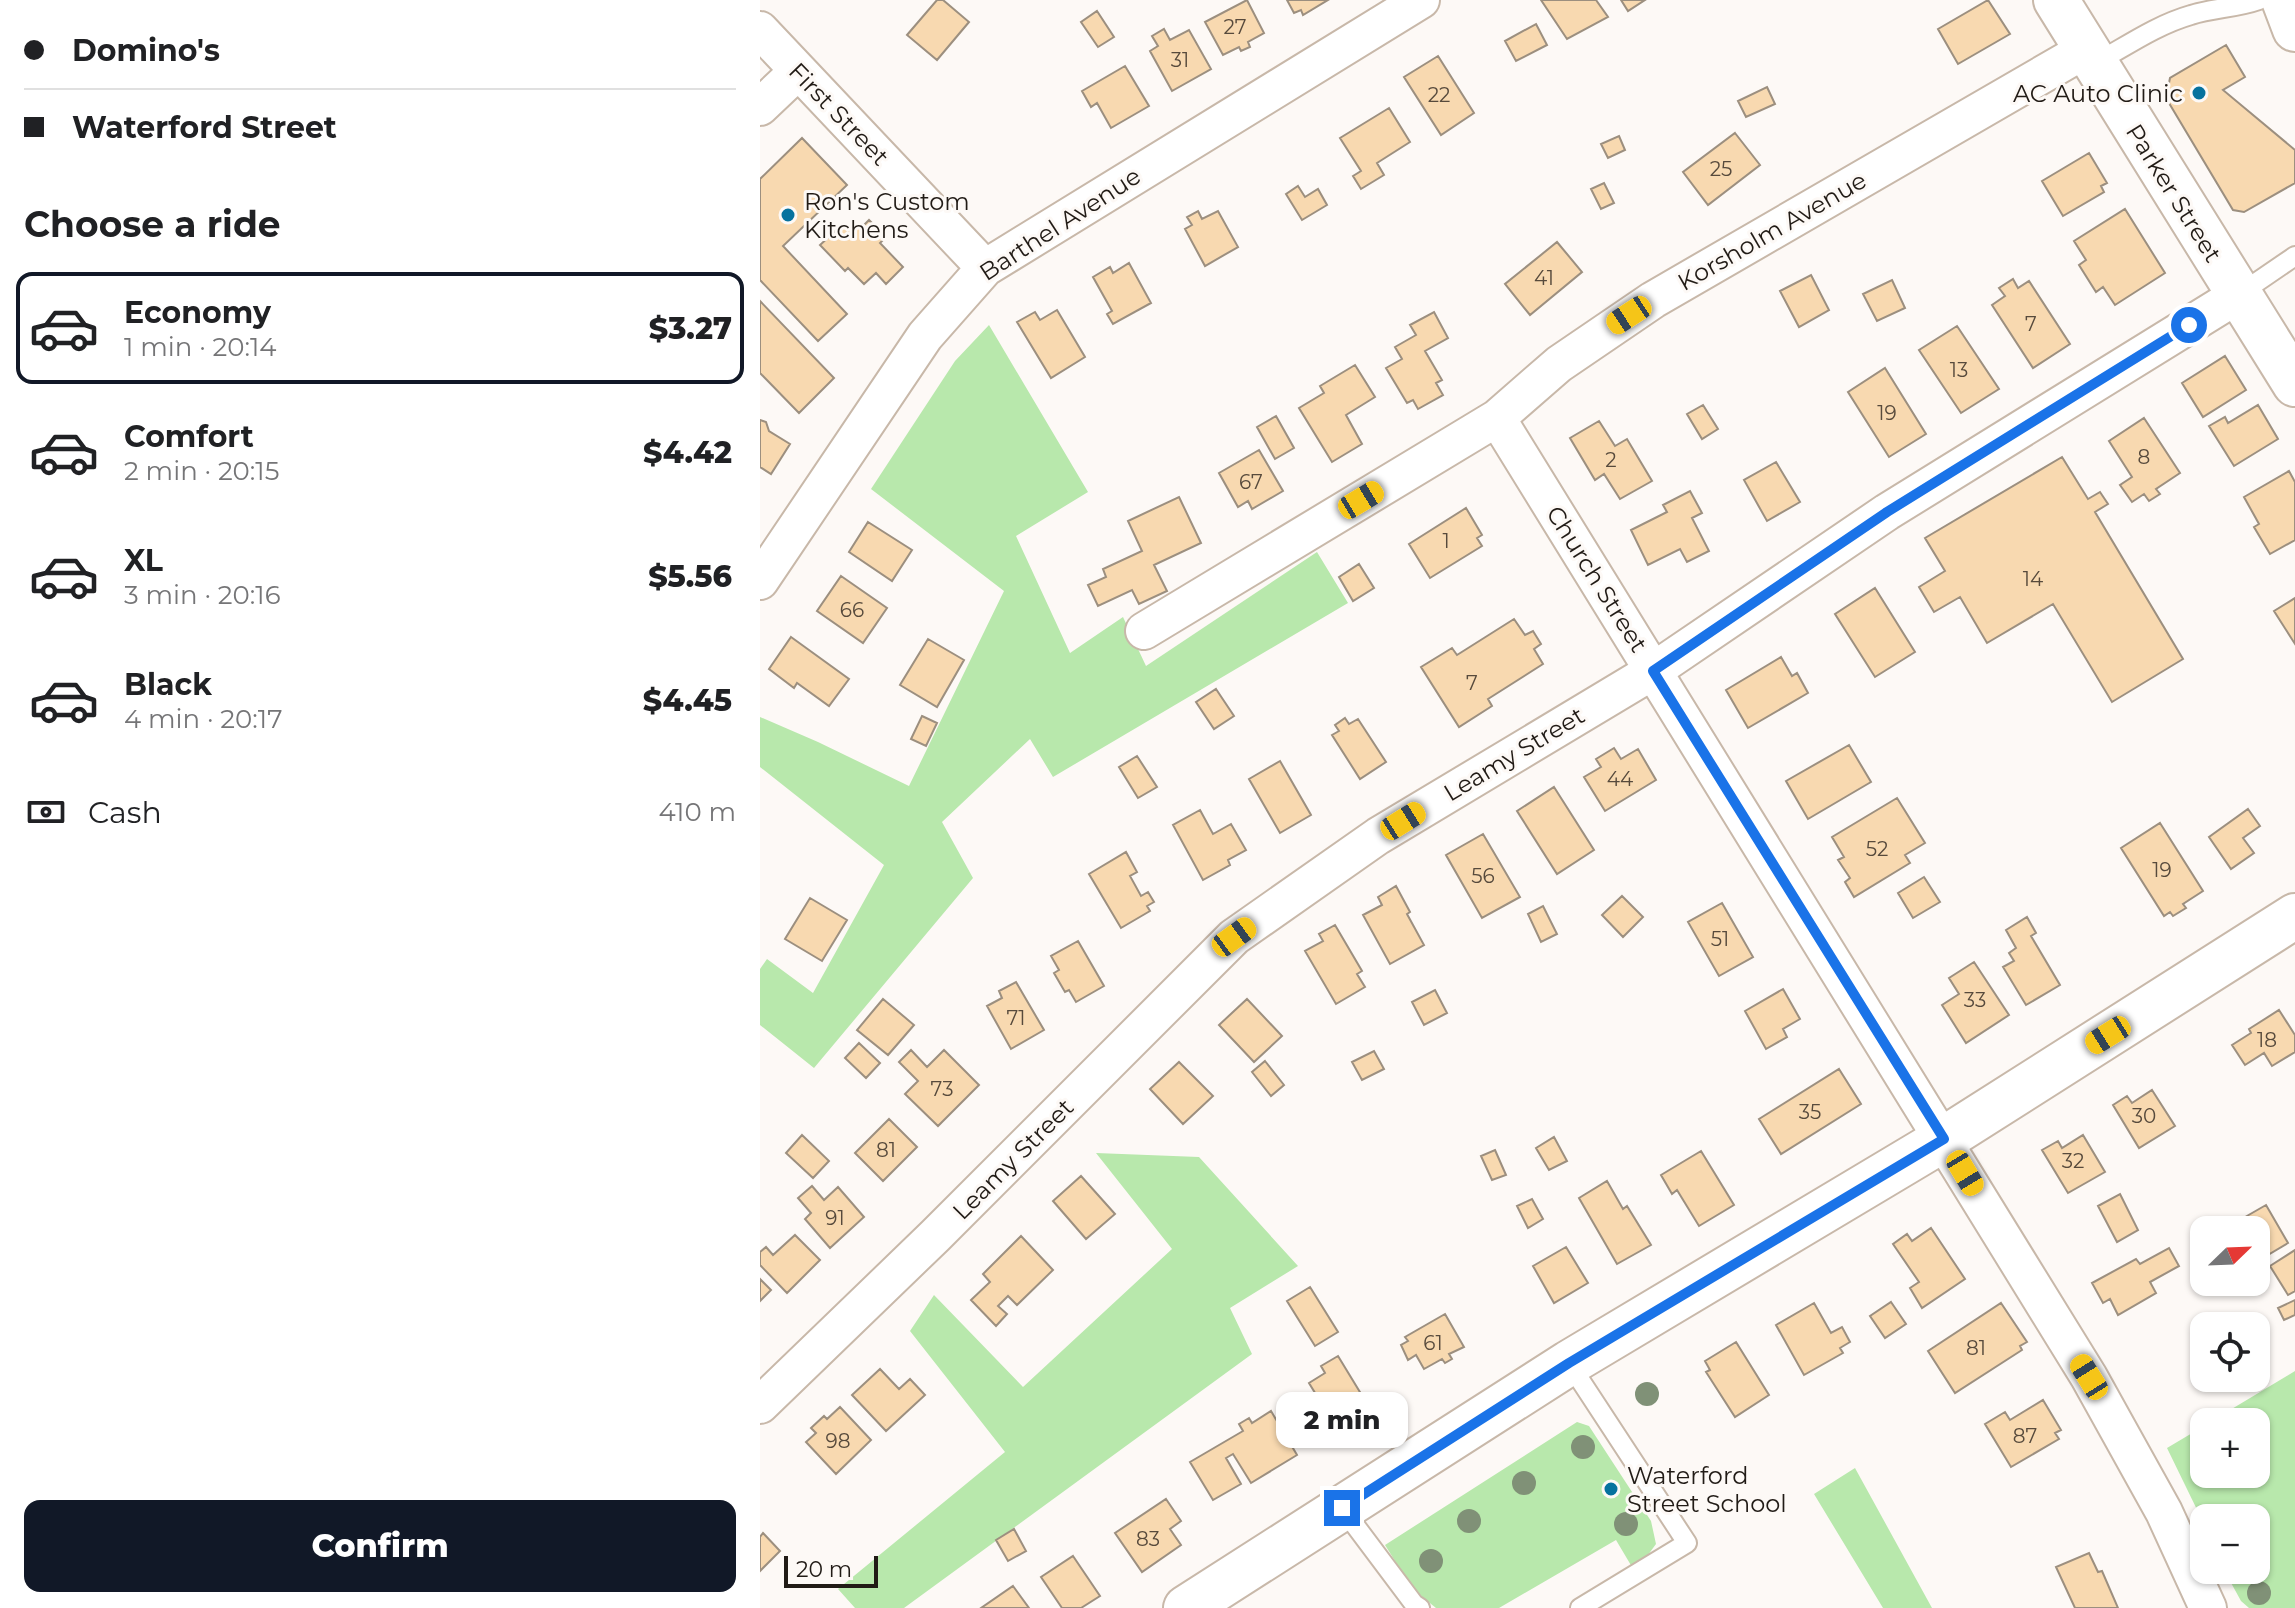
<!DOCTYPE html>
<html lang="en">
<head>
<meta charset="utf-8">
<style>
  :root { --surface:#fff; --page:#f2f2f2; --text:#202124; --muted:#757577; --line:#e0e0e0; --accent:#111827 }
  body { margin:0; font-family:Montserrat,sans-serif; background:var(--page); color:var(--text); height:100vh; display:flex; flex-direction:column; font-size:30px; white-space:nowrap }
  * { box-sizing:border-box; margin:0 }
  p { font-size:26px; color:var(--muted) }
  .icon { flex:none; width:44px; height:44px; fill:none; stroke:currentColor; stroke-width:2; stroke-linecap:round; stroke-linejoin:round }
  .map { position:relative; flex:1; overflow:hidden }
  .side { display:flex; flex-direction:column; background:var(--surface); width:760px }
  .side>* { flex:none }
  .guide { display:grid; align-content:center; height:176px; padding:0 24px; background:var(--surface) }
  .needle { width:52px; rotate:67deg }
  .buttons { position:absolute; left:1430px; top:1216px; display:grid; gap:16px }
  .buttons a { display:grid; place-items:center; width:80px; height:80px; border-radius:16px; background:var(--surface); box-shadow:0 2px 6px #0004; font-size:40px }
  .scale { position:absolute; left:24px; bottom:20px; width:94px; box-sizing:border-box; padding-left:8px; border:4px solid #211b16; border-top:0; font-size:22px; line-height:28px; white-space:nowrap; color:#211b16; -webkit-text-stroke:6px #fdf9f6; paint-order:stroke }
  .end { position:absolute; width:36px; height:36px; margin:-18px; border:10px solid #1a73e8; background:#fff; box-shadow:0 0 0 4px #fff }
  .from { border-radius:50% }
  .bubble { position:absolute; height:56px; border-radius:16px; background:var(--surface); box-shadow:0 2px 6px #0004; font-size:26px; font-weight:800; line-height:56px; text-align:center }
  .car { position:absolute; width:24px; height:48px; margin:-24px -12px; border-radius:10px; box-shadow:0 0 6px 2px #0007; background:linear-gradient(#f5c518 24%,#345 0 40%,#f5c518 0 76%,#345 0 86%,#f5c518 0) }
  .guide b { display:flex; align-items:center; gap:28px; height:76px; font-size:30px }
  .guide b+b { border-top:2px solid var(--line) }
  .guide i { width:20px; height:20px; background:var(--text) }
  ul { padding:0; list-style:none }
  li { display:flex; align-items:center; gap:24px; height:112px; margin:0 16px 12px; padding:0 8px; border:4px solid transparent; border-radius:16px }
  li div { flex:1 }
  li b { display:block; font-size:30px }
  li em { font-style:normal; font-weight:800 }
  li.current { border-color:var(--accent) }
  li>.icon { width:72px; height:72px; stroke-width:1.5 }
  h2 { padding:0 24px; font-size:36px; line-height:96px }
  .pay { display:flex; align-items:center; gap:20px; height:88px; padding:0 24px; font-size:30px }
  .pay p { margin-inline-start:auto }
  .action { display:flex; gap:16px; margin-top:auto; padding:16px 24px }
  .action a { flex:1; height:92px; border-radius:16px; background:var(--accent); color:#fff; font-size:32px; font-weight:800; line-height:92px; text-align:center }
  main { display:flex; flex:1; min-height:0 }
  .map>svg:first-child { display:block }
  .green { fill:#b8e8ac }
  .building { fill:#f8d9b0; stroke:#9c8f7f; stroke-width:2 }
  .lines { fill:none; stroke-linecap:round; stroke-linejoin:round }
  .service-casing { stroke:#c8b8a9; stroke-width:22 }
  .minor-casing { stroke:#c8b8a9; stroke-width:40 }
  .tertiary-casing { stroke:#c8b8a9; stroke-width:48 }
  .secondary-casing { stroke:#c8b8a9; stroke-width:48 }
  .service { stroke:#fff; stroke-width:18 }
  .minor { stroke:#fff; stroke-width:36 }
  .tertiary { stroke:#fff; stroke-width:44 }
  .secondary { stroke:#fff; stroke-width:44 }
  .tree { fill:#809177 }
  .route { stroke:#1a73e8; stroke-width:10 }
  .poi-dot { fill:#06729e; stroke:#fdf9f6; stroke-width:3 }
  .labels { text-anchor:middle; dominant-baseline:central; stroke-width:6; stroke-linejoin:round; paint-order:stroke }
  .number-label { font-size:20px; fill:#574a3c }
  .poi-label { font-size:24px; fill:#211b16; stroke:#fdf9f6; text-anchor:start }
  .street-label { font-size:24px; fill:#211b16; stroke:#fdf9f6 }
</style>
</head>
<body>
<main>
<section class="side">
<div class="guide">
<b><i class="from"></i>Domino's</b>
<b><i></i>Waterford Street</b>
</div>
<h2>Choose a ride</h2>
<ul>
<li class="current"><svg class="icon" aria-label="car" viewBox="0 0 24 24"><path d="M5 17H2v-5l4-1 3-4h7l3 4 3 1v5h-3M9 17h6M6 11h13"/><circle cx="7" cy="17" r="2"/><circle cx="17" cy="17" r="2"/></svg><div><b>Economy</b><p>1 min · 20:14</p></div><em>$3.27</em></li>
<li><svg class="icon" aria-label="car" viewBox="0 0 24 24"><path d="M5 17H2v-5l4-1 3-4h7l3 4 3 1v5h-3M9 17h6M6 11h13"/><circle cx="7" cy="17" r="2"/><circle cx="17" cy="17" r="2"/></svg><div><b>Comfort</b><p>2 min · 20:15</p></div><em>$4.42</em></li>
<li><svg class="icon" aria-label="car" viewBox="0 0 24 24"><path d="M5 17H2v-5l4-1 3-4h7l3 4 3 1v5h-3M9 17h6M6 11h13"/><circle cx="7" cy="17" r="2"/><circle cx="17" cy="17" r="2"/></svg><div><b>XL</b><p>3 min · 20:16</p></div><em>$5.56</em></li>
<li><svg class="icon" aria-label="car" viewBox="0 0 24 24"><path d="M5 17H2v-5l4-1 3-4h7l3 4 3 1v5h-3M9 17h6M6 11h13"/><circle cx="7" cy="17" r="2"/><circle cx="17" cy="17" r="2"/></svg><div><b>Black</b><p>4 min · 20:17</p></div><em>$4.45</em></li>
</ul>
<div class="pay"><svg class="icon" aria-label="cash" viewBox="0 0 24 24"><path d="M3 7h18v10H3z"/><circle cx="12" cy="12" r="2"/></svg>Cash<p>410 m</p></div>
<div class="action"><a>Confirm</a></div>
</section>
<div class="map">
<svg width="1535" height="1608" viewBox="0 0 1535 1608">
  <rect width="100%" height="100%" fill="#fdf9f6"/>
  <path class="green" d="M229 325 328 492 256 536 310 653 363 617 386 666 557 552 588 603 293 777 270 739 182 822 213 878 54 1068 0 1025V969L7 959 53 993 124 865 0 767V717L58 742 149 786 244 591 111 489 195 361Z
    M336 1153 439 1157 538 1266 470 1308 492 1354 144 1608H95L78 1589 245 1452 150 1331 174 1295 263 1387 412 1249Z
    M1535 1371V1608H1489L1481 1601 1464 1570H1496V1518H1444V1524L1407 1448 1444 1426V1474H1496V1422H1450Z
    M817 1422 829 1426 891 1521 896 1544 885 1559 872 1567 856 1540 739 1608H676L660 1595 645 1577 625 1545Z
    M1095 1468 1172 1608H1123L1054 1494Z"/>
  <path class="building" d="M177 0H183L209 22 177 60 147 35Z
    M487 0 504 33 488 42 490 47 481 51 479 47 463 55 445 22Z
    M527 0H568L543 15 541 10 534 13Z
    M781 0H836L848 17 807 39Z
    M861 0H885L868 11Z
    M1228 0 1250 34 1198 64 1178 29Z
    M337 11 354 37 338 47 321 22Z
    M776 24 787 45 756 61 745 41Z
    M404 29 410 40 429 30 451 69 412 91 390 51 398 46 392 36Z
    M1466 45 1485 77 1463 90 1535 150V183L1484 212 1473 210 1406 98 1410 78Z
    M678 56 714 113 681 135 644 77Z
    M365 66 389 106 351 128 337 103 331 107 322 91Z
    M1007 87 1015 104 986 117 978 101Z
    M629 108 650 142 617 163 624 175 601 189 593 176 601 171 580 138Z
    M975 133 1000 165 948 205 923 172Z
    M859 136 865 150 848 158 841 144Z
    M42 138 87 185 23 246 87 314 58 341 0 280V179Z
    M1329 153 1347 183 1341 186 1344 192 1303 216 1282 181Z
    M844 183 854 203 841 209 831 189Z
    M538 186 545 197 558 189 567 205 542 220 526 194Z
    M1365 209 1405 273 1355 305 1343 287 1336 292 1319 265 1326 260 1314 241Z
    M438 211 442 219 458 211 478 247 445 266 425 229 432 225 427 217Z
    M109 220 126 237 120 243 143 267 126 284 116 273 104 284 88 268 85 271 60 245 83 224 88 229 95 222 101 228Z
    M797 242 822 272 770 315 745 284Z
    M369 263 391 303 353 324 347 314 352 311 333 277 350 267 353 273Z
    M1051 275 1069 310 1039 327 1020 291Z
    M1253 279 1258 288 1269 281 1310 344 1273 368 1232 305 1245 296 1239 288Z
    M1132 280 1145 308 1117 321 1103 294Z
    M0 301 74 378 39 413 0 373Z
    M297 310 325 357 291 378 257 322 275 312 280 320Z
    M674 312 688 338 665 351 682 380 676 383 683 395 658 409 653 400 647 403 626 368 642 359 635 347 656 335 650 325Z
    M1197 326 1239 389 1201 413 1159 350Z
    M1465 356 1486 390 1443 417 1422 383Z
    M595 365 615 397 586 415 602 444 572 462 539 408 564 393 560 386Z
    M1125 368 1166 434 1129 457 1088 392Z
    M943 405 958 429 942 439 927 414Z
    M1498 405 1518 439 1474 466 1449 426 1465 417 1468 423Z
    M516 416 534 448 515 459 497 427Z
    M1384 418 1420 473 1396 489 1400 494 1389 501 1384 494 1372 502 1360 485 1372 477 1349 441Z
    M0 420 6 422 9 431 30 444 11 474 0 467Z
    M839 421 855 446 867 439 892 481 860 499 844 474 835 480 810 438Z
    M499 450 523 491 492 509 488 501 478 507 459 473Z
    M1302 457 1328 499 1340 492 1348 504 1335 512 1423 659 1352 702 1293 604 1227 643 1200 597 1174 612 1159 587 1185 571 1165 538Z
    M1016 462 1040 502 1007 521 984 480Z
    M1529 471 1535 482V540L1510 554 1494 527 1499 524 1484 497Z
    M930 491 942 513 932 518 949 551 927 562 920 549 888 565 871 530 907 512 903 505Z
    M419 497 441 543 394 565 407 591 379 604 372 590 338 606 328 585 346 577 343 569 382 551 368 521Z
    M706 508 722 535 717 538 722 546 670 578 649 544Z
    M108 522 152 550 132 581 89 552Z
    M599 564 614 588 593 601 579 577Z
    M81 576 127 608 103 643 57 611Z
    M1115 588 1155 652 1115 677 1075 614Z
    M1535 598V644L1514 611Z
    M754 619 765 635 773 631 781 644 774 649 783 664 728 699 732 706 699 727 661 667 692 648 697 655Z
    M31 637 89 679 69 706 37 683 34 688 9 669Z
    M168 639 204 660 177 707 140 685Z
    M1021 657 1032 676 1037 673 1048 693 988 728 966 690Z
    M456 689 474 716 454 729 436 702Z
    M162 716 177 723 166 746 151 739Z
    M585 718 589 724 598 719 626 762 600 779 572 735 579 731 575 725Z
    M1089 745 1111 782 1048 819 1026 781Z
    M854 748 861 759 878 749 896 780 845 811 824 777 841 767 836 759Z
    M377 756 397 787 378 798 359 767Z
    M520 761 551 815 520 833 489 779Z
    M794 787 834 850 797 874 757 811Z
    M1137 798 1165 843 1145 855 1150 863 1094 897 1085 882 1090 878 1078 860 1084 857 1072 837Z
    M1488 809 1500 826 1483 838 1494 853 1471 869 1449 837Z
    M440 810 453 834 471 824 486 850 468 860 470 865 443 880 413 825Z
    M1400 823 1443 891 1423 904 1426 908 1413 916 1410 912 1404 916 1361 848Z
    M723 834 760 897 722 918 686 855Z
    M366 852 377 872 370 876 381 896 388 892 394 902 387 906 390 911 361 928 329 874Z
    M1164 877 1180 902 1153 918 1138 893Z
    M636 886 650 912 647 914 664 945 630 964 603 915 622 905 618 897Z
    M862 896 883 917 863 937 842 915Z
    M50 898 87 920 62 961 25 939Z
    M962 903 993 957 959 976 928 922Z
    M783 906 797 934 781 942 768 914Z
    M1267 917 1276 933 1271 936 1300 985 1266 1005 1243 967 1254 961 1249 953 1256 948 1246 930Z
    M575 925 602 971 597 974 605 987 576 1004 545 951 563 941 559 934Z
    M318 941 344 986 316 1002 309 990 305 992 294 973 299 970 291 956Z
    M1214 962 1249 1015 1206 1043 1182 1005 1199 994 1189 978Z
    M256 982 284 1030 251 1049 227 1006 242 998 239 991Z
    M1023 989 1040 1019 1023 1029 1027 1037 1006 1049 985 1011Z
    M675 990 687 1013 664 1025 652 1002Z
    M123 999 154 1025 128 1055 97 1030Z
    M487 999 522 1036 494 1062 459 1025Z
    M1519 1010 1535 1035V1052L1512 1066 1504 1053 1485 1065 1472 1045 1491 1033 1489 1029Z
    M99 1043 120 1063 106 1078 85 1058Z
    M151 1050 167 1067 184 1050 219 1085 178 1126 145 1094 158 1081 139 1062Z
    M614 1051 624 1069 602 1080 592 1062Z
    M505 1061 524 1085 511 1096 492 1072Z
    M419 1062 453 1096 423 1124 390 1089Z
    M1079 1069 1101 1104 1021 1154 999 1119Z
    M1392 1090 1415 1126 1379 1148 1353 1105 1367 1096 1372 1103Z
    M129 1119 157 1147 123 1181 95 1153Z
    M42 1135 69 1161 53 1178 26 1153Z
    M1323 1135 1345 1172 1308 1193 1282 1150 1298 1141 1302 1148Z
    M794 1137 807 1161 789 1170 776 1148Z
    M735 1150 746 1175 732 1180 721 1156Z
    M941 1151 974 1205 939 1226 917 1190 912 1194 901 1175Z
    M321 1176 355 1214 326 1239 293 1201Z
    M847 1181 863 1209 867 1206 891 1245 857 1264 819 1198Z
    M52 1186 64 1200 78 1187 104 1217 70 1248 45 1219 51 1213 38 1198Z
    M1360 1194 1378 1230 1357 1242 1338 1206Z
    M772 1199 783 1219 768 1228 757 1206Z
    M1506 1205 1528 1243 1496 1262V1230H1477L1473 1224Z
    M1171 1228 1205 1279 1162 1308 1150 1288 1159 1282 1133 1244 1147 1234 1152 1241Z
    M35 1235 60 1260 27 1293 0 1265V1252L6 1247 13 1255Z
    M261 1236 293 1270 257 1305 248 1296 238 1306 247 1314 236 1326 211 1300 230 1282 223 1274Z
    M806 1247 828 1283 794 1303 773 1266Z
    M1409 1248 1419 1266 1390 1282 1396 1293 1358 1315 1350 1299 1343 1303 1332 1283 1376 1259 1380 1264Z
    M1535 1250V1291L1528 1295 1510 1266Z
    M0 1279 11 1290 0 1301Z
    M550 1287 578 1332 555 1346 527 1301Z
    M1535 1300V1315L1524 1320 1518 1308Z
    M1131 1302 1146 1324 1125 1338 1110 1316Z
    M1054 1303 1071 1333 1082 1327 1090 1342 1080 1348 1083 1353 1044 1375 1016 1325Z
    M1241 1303 1267 1342 1260 1346 1262 1350 1195 1393 1168 1351Z
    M685 1314 704 1347 689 1354 692 1359 685 1363 682 1359 664 1369 656 1355 648 1360 641 1345 648 1341 645 1337Z
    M976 1342 1009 1395 975 1417 946 1372 950 1370 945 1361Z
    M578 1356 609 1407 585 1422 589 1428 568 1441 551 1413 563 1406 549 1383 565 1373 561 1366Z
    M120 1369 139 1389 150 1379 165 1395 126 1431 92 1395Z
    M1283 1400 1301 1430 1295 1433 1299 1439 1251 1467 1225 1424 1245 1412 1250 1420Z
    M80 1407 111 1440 76 1474 46 1442 56 1433 51 1428 64 1416 67 1419Z
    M511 1411 537 1455 491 1483 473 1454 466 1458 481 1484 453 1500 430 1462 483 1431 479 1424 489 1418 492 1423Z
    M406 1499 421 1521 410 1529 421 1545 382 1572 355 1533Z
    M254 1529 266 1551 248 1561 236 1540Z
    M3 1533 20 1551 0 1571V1537Z
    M1329 1553 1338 1572 1342 1571 1358 1608H1315L1296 1567Z
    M313 1556 340 1596 321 1608H302L281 1577Z
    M253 1586 269 1608H221Z"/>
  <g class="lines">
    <g class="service-casing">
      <path id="service" d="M1334 64C1365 47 1396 25 1431 15 1453 8 1477 8 1499 0
        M1478 295 1535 256
        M809 1363 927 1543 820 1608
        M582 1508 654 1604 660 1608"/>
    </g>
    <g class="minor-casing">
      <path id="minor" d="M0 30 225 268
        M0 107 38 71
        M737 418 1329 1377 1404 1512 1448 1608
        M0 581 165 336 225 268 661 0
        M384 631 737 418 799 364 893 300 1325 50
        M0 1405 175 1236 474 937 618 836 893 671 1127 512 1478 295"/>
    </g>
    <g class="tertiary-casing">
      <path id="tertiary" d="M1524 0 1535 29
        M426 1608 809 1363 1184 1139 1535 916"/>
    </g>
    <g class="secondary-casing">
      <path id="secondary" d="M1296 0 1535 384"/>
    </g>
    <use href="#service" class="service"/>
    <use href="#minor" class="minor"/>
    <use href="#tertiary" class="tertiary"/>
    <use href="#secondary" class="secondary"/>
  </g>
  <g class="tree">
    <circle cx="887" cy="1394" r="12"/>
    <circle cx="823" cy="1447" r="12"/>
    <circle cx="764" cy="1483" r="12"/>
    <circle cx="709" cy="1521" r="12"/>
    <circle cx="866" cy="1524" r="12"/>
    <circle cx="671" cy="1561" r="12"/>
    <circle cx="1499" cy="1593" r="12"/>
  </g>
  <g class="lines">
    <path class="route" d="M582 1508 809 1363 1184 1139 893 671 1127 512 1429 325"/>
  </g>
  <g class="poi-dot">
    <circle cx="1439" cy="93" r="8"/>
    <circle cx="28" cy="215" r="8"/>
    <circle cx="851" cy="1489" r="8"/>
  </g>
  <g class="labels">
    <g class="number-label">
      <text x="475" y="27">27</text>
      <text x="420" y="60">31</text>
      <text x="679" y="95">22</text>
      <text x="961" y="169">25</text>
      <text x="784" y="278">41</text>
      <text x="1271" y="324">7</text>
      <text x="1199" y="370">13</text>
      <text x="1127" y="413">19</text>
      <text x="1384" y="457">8</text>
      <text x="851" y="460">2</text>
      <text x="491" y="482">67</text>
      <text x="686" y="541">1</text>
      <text x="1273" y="579">14</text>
      <text x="92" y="610">66</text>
      <text x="712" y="683">7</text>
      <text x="860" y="779">44</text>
      <text x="1117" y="849">52</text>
      <text x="1402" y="870">19</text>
      <text x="723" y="876">56</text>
      <text x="960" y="939">51</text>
      <text x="1215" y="1000">33</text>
      <text x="256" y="1018">71</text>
      <text x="1507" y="1040">18</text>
      <text x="182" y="1089">73</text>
      <text x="1050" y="1112">35</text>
      <text x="1384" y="1116">30</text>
      <text x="126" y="1150">81</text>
      <text x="1313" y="1161">32</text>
      <text x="75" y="1218">91</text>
      <text x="673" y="1343">61</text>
      <text x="1216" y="1348">81</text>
      <text x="1265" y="1436">87</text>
      <text x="78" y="1441">98</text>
      <text x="388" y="1539">83</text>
    </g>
    <g class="poi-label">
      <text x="1423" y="93" text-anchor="end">AC Auto Clinic</text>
      <text x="44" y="201">Ron's Custom<tspan x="44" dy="28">Kitchens</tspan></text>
      <text x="867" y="1475">Waterford<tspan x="867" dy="28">Street School</tspan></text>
    </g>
    <g class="street-label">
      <text transform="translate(79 114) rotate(46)">First Street</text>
      <text transform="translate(1414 193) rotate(58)">Parker Street</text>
      <text transform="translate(300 224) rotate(-33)">Barthel Avenue</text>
      <text transform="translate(1012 231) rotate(-30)">Korsholm Avenue</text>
      <text transform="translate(837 579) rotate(58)">Church Street</text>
      <text transform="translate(754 754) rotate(-31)">Leamy Street</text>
      <text transform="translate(253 1159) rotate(-45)">Leamy Street</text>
    </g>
  </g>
</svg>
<div class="buttons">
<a><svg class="needle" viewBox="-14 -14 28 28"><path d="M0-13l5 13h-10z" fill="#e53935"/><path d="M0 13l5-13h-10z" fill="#757577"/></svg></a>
<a><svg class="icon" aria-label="locate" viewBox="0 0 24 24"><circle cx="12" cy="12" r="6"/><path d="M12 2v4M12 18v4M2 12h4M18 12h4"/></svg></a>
<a>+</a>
<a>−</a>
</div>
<div class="scale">20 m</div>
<i class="end from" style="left:1429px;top:325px"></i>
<i class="end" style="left:582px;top:1508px"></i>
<div class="bubble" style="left:516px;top:1392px;width:132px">2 min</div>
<i class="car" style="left:869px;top:315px;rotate:237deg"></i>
<i class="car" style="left:601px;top:500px;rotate:59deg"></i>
<i class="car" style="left:643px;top:821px;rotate:58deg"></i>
<i class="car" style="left:474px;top:937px;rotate:54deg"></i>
<i class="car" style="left:1348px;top:1035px;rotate:238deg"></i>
<i class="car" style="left:1205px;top:1173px;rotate:149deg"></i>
<i class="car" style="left:1329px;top:1377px;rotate:328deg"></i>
</div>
</main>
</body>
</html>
